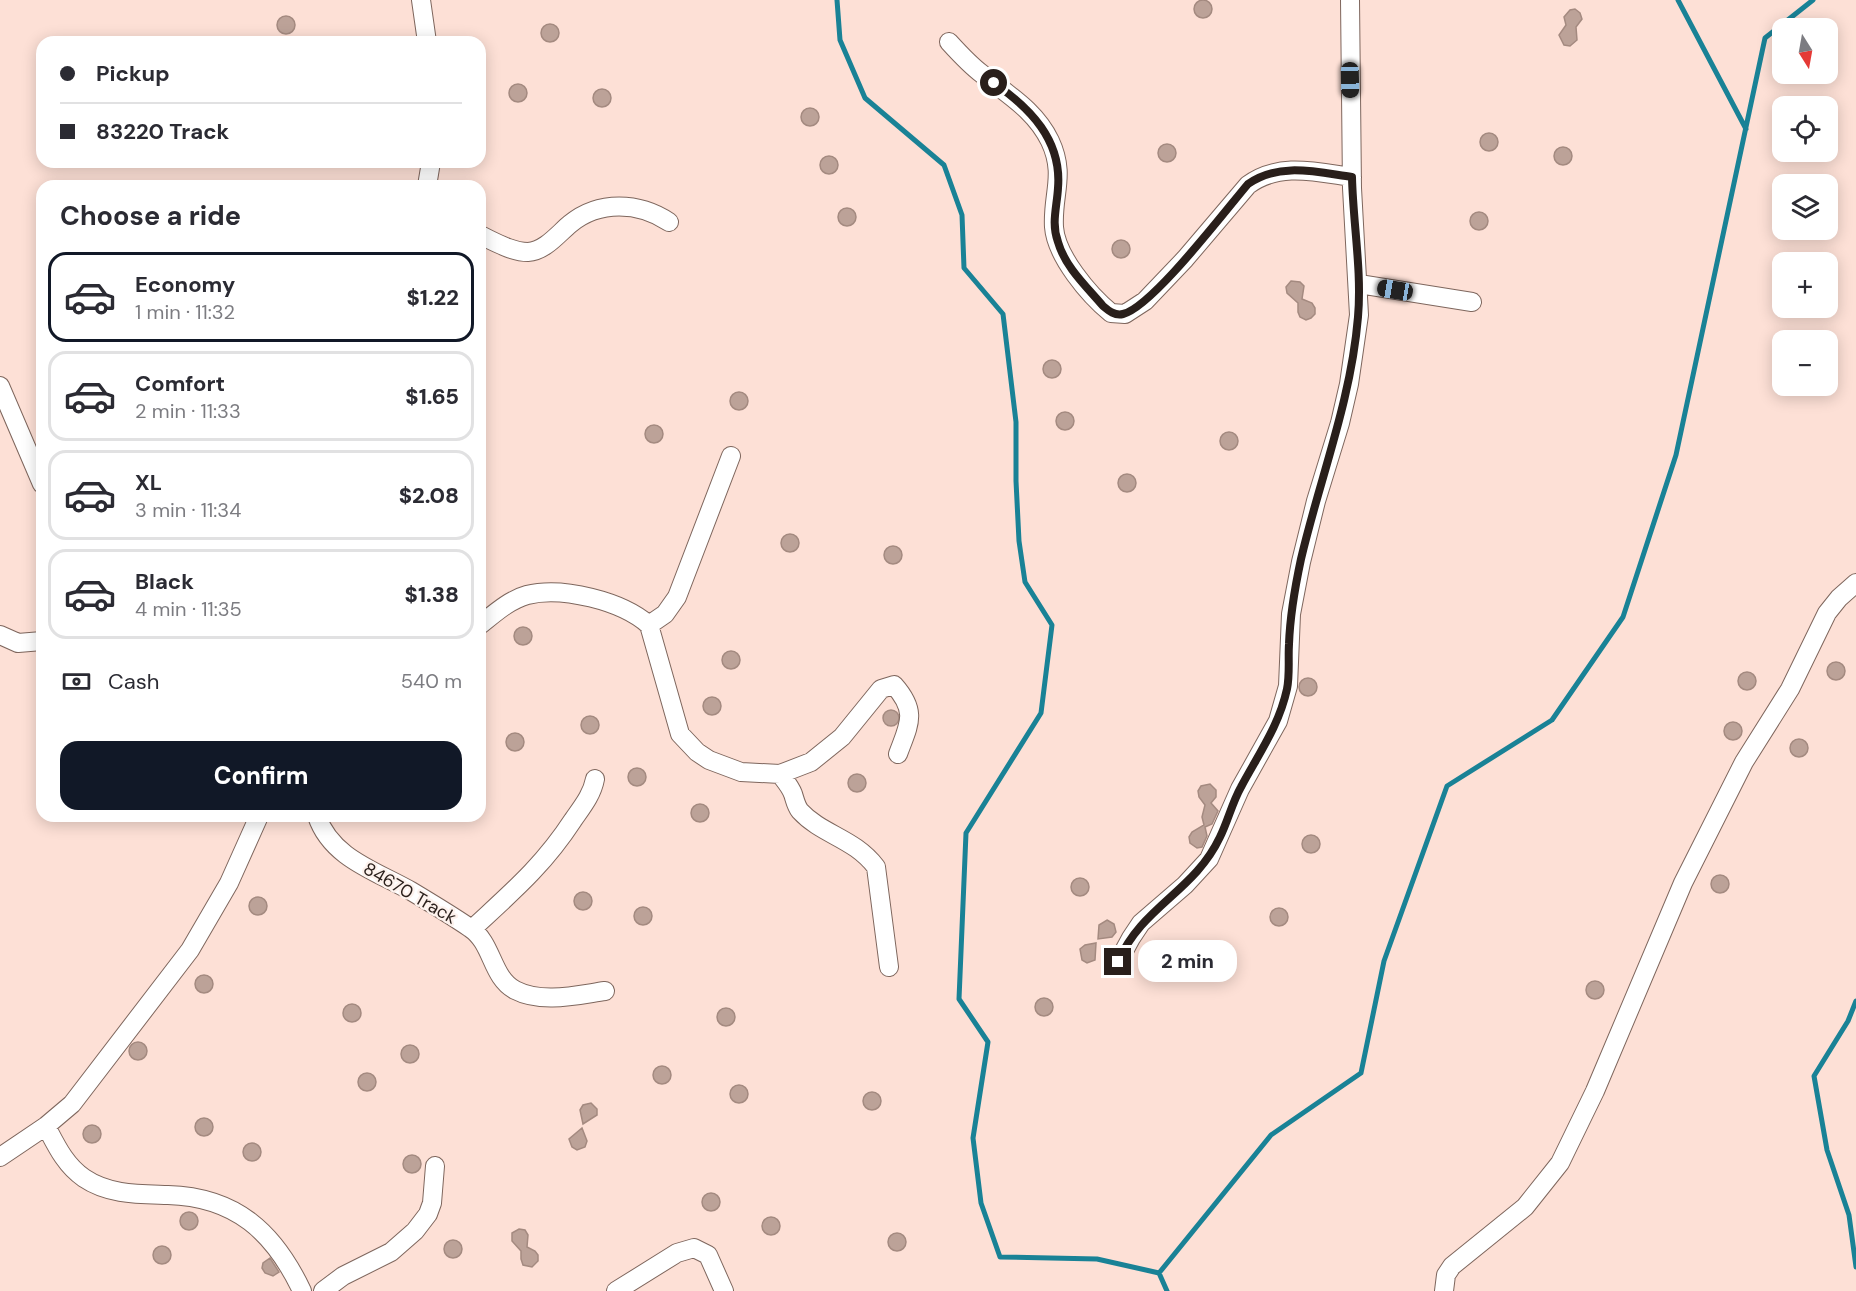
<!DOCTYPE html>
<html lang="en">
<head>
<meta charset="utf-8">
<style>
  :root { --surface:#fff; --page:#f2f2f3; --text:#2b2b33; --muted:#7c7c81; --line:#e1e1e2; --accent:#111827 }
  body { margin:0; font-family:"DM Sans",sans-serif; background:var(--page); color:var(--text); height:100vh; display:flex; flex-direction:column; font-size:22px; white-space:nowrap }
  * { box-sizing:border-box; margin:0 }
  p { font-size:20px; color:var(--muted) }
  .icon { flex:none; width:33px; height:33px; fill:none; stroke:currentColor; stroke-width:2; stroke-linecap:round; stroke-linejoin:round }
  .map { position:relative; flex:1; overflow:hidden }
  .details { position:absolute; left:36px; top:180px; width:450px; height:642px; display:flex; flex-direction:column; background:var(--surface); border-radius:18px; box-shadow:0 3px 15px #0003 }
  .details>* { flex:none }
  .banner { position:absolute; left:36px; top:36px; width:450px; height:132px; border-radius:18px; box-shadow:0 3px 15px #0003; display:grid; align-content:center; height:132px; padding:0 24px; background:var(--surface) }
  .needle { width:39px; rotate:169deg }
  .buttons { position:absolute; left:1772px; top:18px; display:grid; gap:12px }
  .buttons a { display:grid; place-items:center; width:66px; height:66px; border-radius:12px; background:var(--surface); box-shadow:0 3px 15px #0003; font-size:30px }
  .end { position:absolute; width:27px; height:27px; margin:-14px; border:8px solid #291f1b; background:#fff; box-shadow:0 0 0 3px #fff }
  .from { border-radius:50% }
  .bubble { position:absolute; height:42px; border-radius:18px; background:var(--surface); box-shadow:0 3px 15px #0003; font-size:20px; font-weight:800; line-height:42px; text-align:center }
  .car { position:absolute; width:18px; height:36px; margin:-18px -9px; border-radius:8px; box-shadow:0 0 4px 2px #0007; background:linear-gradient(#222 24%,#8ab4d8 0 40%,#222 0 76%,#8ab4d8 0 86%,#222 0) }
  .banner b { display:flex; align-items:center; gap:21px; height:57px; font-size:22px }
  .banner b+b { border-top:2px solid var(--line) }
  .banner i { width:15px; height:15px; background:var(--text) }
  ul { padding:0; list-style:none }
  li { display:flex; align-items:center; gap:18px; height:90px; margin:0 12px 9px; padding:0 12px; border:3px solid var(--line); border-radius:18px }
  li div { flex:1 }
  li b { display:block; font-size:22px }
  li em { font-style:normal; font-weight:800 }
  li.selected { border-color:var(--accent) }
  li>.icon { width:54px; height:54px; stroke-width:1.5 }
  h2 { padding:0 24px; font-size:27px; line-height:72px }
  .pay { display:flex; align-items:center; gap:15px; height:66px; padding:0 24px; font-size:22px }
  .pay p { margin-inline-start:auto }
  .button { display:flex; gap:12px; margin-top:auto; padding:12px 24px }
  .button a { flex:1; height:69px; border-radius:18px; background:var(--accent); color:#fff; font-size:24px; font-weight:800; line-height:69px; text-align:center }
  .map>svg:first-child { display:block }
  .lines { fill:none; stroke-linecap:round; stroke-linejoin:round }
  .stream { stroke:#198296; stroke-width:5 }
  .building { fill:#bca298; stroke:#a48a80; stroke-width:1.5 }
  .minor-casing { stroke:#7e665d; stroke-width:20 }
  .minor { stroke:#fff; stroke-width:18 }
  .route { stroke:#291f1b; stroke-width:8 }
  .labels { text-anchor:middle; dominant-baseline:central; stroke-width:4.5; stroke-linejoin:round; paint-order:stroke }
  .street-label { font-size:18px; fill:#291f1b; stroke:#fdf2ed }
</style>
</head>
<body>
<div class="map">
<svg width="1856" height="1291" viewBox="0 0 1856 1291">
  <rect width="100%" height="100%" fill="#fde0d6"/>
  <g class="lines">
    <path class="stream" d="M837 0 840 40 865 98 944 165 962 215 964 268 1003 314 1016 422V481L1019 541 1025 582 1052 625 1041 713 966 833 959 999 988 1042 973 1138 981 1203 1000 1257 1097 1259 1159 1273 1167 1291
      M1678 0 1746 129
      M1856 1001 1848 1021 1814 1076 1827 1150 1849 1215 1856 1267
      M1159 1273 1271 1135 1361 1073 1384 961 1447 786 1552 720 1623 617 1676 455 1765 38 1813 0"/>
  </g>
  <path class="building" d="M1194 9a9 9 0 1 1 18 0a9 9 0 1 1-18 0Z
    M1575 9 1580 13 1582 19 1576 27 1577 40 1570 46 1564 45 1559 35 1566 25 1564 17 1570 10Z
    M277 25a9 9 0 1 1 18 0a9 9 0 1 1-18 0Z
    M541 33a9 9 0 1 1 18 0a9 9 0 1 1-18 0Z
    M509 93a9 9 0 1 1 18 0a9 9 0 1 1-18 0Z
    M593 98a9 9 0 1 1 18 0a9 9 0 1 1-18 0Z
    M801 117a9 9 0 1 1 18 0a9 9 0 1 1-18 0Z
    M1480 142a9 9 0 1 1 18 0a9 9 0 1 1-18 0Z
    M1158 153a9 9 0 1 1 18 0a9 9 0 1 1-18 0Z
    M1554 156a9 9 0 1 1 18 0a9 9 0 1 1-18 0Z
    M820 165a9 9 0 1 1 18 0a9 9 0 1 1-18 0Z
    M838 217a9 9 0 1 1 18 0a9 9 0 1 1-18 0Z
    M1470 221a9 9 0 1 1 18 0a9 9 0 1 1-18 0Z
    M1112 249a9 9 0 1 1 18 0a9 9 0 1 1-18 0Z
    M1291 281 1300 282 1304 286 1302 299 1312 303 1315 308V314L1311 318 1306 320 1300 317 1298 312V303L1287 293 1286 287Z
    M1043 369a9 9 0 1 1 18 0a9 9 0 1 1-18 0Z
    M730 401a9 9 0 1 1 18 0a9 9 0 1 1-18 0Z
    M1056 421a9 9 0 1 1 18 0a9 9 0 1 1-18 0Z
    M645 434a9 9 0 1 1 18 0a9 9 0 1 1-18 0Z
    M1220 441a9 9 0 1 1 18 0a9 9 0 1 1-18 0Z
    M1118 483a9 9 0 1 1 18 0a9 9 0 1 1-18 0Z
    M781 543a9 9 0 1 1 18 0a9 9 0 1 1-18 0Z
    M884 555a9 9 0 1 1 18 0a9 9 0 1 1-18 0Z
    M514 636a9 9 0 1 1 18 0a9 9 0 1 1-18 0Z
    M722 660a9 9 0 1 1 18 0a9 9 0 1 1-18 0Z
    M1827 671a9 9 0 1 1 18 0a9 9 0 1 1-18 0Z
    M1738 681a9 9 0 1 1 18 0a9 9 0 1 1-18 0Z
    M1299 687a9 9 0 1 1 18 0a9 9 0 1 1-18 0Z
    M703 706a9 9 0 1 1 18 0a9 9 0 1 1-18 0Z
    M883 718a8 8 0 1 1 16 0a8 8 0 1 1-16 0Z
    M581 725a9 9 0 1 1 18 0a9 9 0 1 1-18 0Z
    M1724 731a9 9 0 1 1 18 0a9 9 0 1 1-18 0Z
    M506 742a9 9 0 1 1 18 0a9 9 0 1 1-18 0Z
    M1790 748a9 9 0 1 1 18 0a9 9 0 1 1-18 0Z
    M628 777a9 9 0 1 1 18 0a9 9 0 1 1-18 0Z
    M848 783a9 9 0 1 1 18 0a9 9 0 1 1-18 0Z
    M1210 784 1216 790V797L1211 803 1218 811 1212 824 1205 827 1207 836 1202 847 1197 848 1190 843 1189 837 1192 832 1204 825 1202 817 1205 805 1199 797 1198 791 1201 786Z
    M691 813a9 9 0 1 1 18 0a9 9 0 1 1-18 0Z
    M1302 844a9 9 0 1 1 18 0a9 9 0 1 1-18 0Z
    M1711 884a9 9 0 1 1 18 0a9 9 0 1 1-18 0Z
    M1071 887a9 9 0 1 1 18 0a9 9 0 1 1-18 0Z
    M574 901a9 9 0 1 1 18 0a9 9 0 1 1-18 0Z
    M249 906a9 9 0 1 1 18 0a9 9 0 1 1-18 0Z
    M634 916a9 9 0 1 1 18 0a9 9 0 1 1-18 0Z
    M1270 917a9 9 0 1 1 18 0a9 9 0 1 1-18 0Z
    M1107 920 1114 924 1116 932 1112 937 1098 939 1099 925Z
    M1096 943 1095 960 1087 963 1082 960 1080 949 1085 945Z
    M195 984a9 9 0 1 1 18 0a9 9 0 1 1-18 0Z
    M1586 990a9 9 0 1 1 18 0a9 9 0 1 1-18 0Z
    M1035 1007a9 9 0 1 1 18 0a9 9 0 1 1-18 0Z
    M343 1013a9 9 0 1 1 18 0a9 9 0 1 1-18 0Z
    M717 1017a9 9 0 1 1 18 0a9 9 0 1 1-18 0Z
    M129 1051a9 9 0 1 1 18 0a9 9 0 1 1-18 0Z
    M401 1054a9 9 0 1 1 18 0a9 9 0 1 1-18 0Z
    M653 1075a9 9 0 1 1 18 0a9 9 0 1 1-18 0Z
    M358 1082a9 9 0 1 1 18 0a9 9 0 1 1-18 0Z
    M730 1094a9 9 0 1 1 18 0a9 9 0 1 1-18 0Z
    M863 1101a9 9 0 1 1 18 0a9 9 0 1 1-18 0Z
    M591 1103 597 1109V1115L583 1124 580 1110 583 1105Z
    M195 1127a9 9 0 1 1 18 0a9 9 0 1 1-18 0Z
    M83 1134a9 9 0 1 1 18 0a9 9 0 1 1-18 0Z
    M582 1128 587 1141 585 1147 577 1150 572 1147 569 1139Z
    M243 1152a9 9 0 1 1 18 0a9 9 0 1 1-18 0Z
    M403 1164a9 9 0 1 1 18 0a9 9 0 1 1-18 0Z
    M702 1202a9 9 0 1 1 18 0a9 9 0 1 1-18 0Z
    M180 1221a9 9 0 1 1 18 0a9 9 0 1 1-18 0Z
    M762 1226a9 9 0 1 1 18 0a9 9 0 1 1-18 0Z
    M519 1229 525 1230 528 1235 527 1247 535 1251 538 1255V1261L532 1267 523 1265 521 1259V1251L512 1241V1233Z
    M888 1242a9 9 0 1 1 18 0a9 9 0 1 1-18 0Z
    M444 1249a9 9 0 1 1 18 0a9 9 0 1 1-18 0Z
    M153 1255a9 9 0 1 1 18 0a9 9 0 1 1-18 0Z
    M270 1258 279 1272 273 1276 265 1273 262 1268 263 1263Z"/>
  <g class="lines">
    <g class="minor-casing">
      <path id="minor" d="M421 0 427 42
        M949 42C959 53 970 65 982 74 1008 95 1035 110 1050 141 1066 175 1052 194 1054 227 1056 256 1089 295 1111 313L1125 314 1145 301 1185 259 1248 185C1279 162 1316 172 1352 177
        M427 186 431 162
        M480 235C495 242 512 252 528 252 545 251 558 234 570 224 599 200 639 202 669 222
        M1359 284 1472 302
        M0 386 42 484
        M480 625C494 614 509 600 527 595 562 586 622 601 649 625L680 734 697 752 709 760 741 772 780 774 811 762 842 737 881 689 894 685C918 712 909 724 898 754
        M649 625 665 614 677 597 731 456
        M0 635 18 643 42 641
        M780 774C785 781 790 786 793 794 795 800 796 806 800 811 822 835 854 838 876 867L889 967
        M317 816C331 858 376 871 411 891 431 903 451 915 470 928 493 943 491 977 515 990 542 1004 577 995 605 991
        M472 929C512 892 543 866 573 820 582 807 592 795 595 779
        M1118 962 1131 938 1141 923 1185 885 1209 859 1240 789 1278 721 1288 686 1291 614 1301 562 1316 501 1340 423 1349 384 1359 315 1352 188 1350 0
        M46 1126C56 1145 65 1165 84 1178 109 1195 139 1194 168 1195 236 1197 274 1232 302 1291
        M0 1157 46 1126 72 1104 190 950 229 883 259 816
        M323 1291 343 1276 391 1252 415 1231 428 1214 432 1203 435 1166
        M616 1291 677 1253 694 1248 708 1255 724 1291
        M1444 1291 1446 1275 1452 1266 1525 1207 1560 1163 1595 1091 1683 883 1744 762 1790 689 1827 613 1839 598 1856 583"/>
    </g>
    <use href="#minor" class="minor"/>
  </g>
  <g class="lines">
    <path class="route" d="M994 83C1030 108 1062 140 1058 188 1057 207 1051 223 1058 242 1065 267 1087 287 1103 306 1109 311 1115 316 1123 314 1152 307 1225 211 1248 184 1280 162 1316 172 1352 177 1353 223 1362 271 1358 317 1351 401 1320 478 1301 559 1295 587 1290 616 1289 644 1288 659 1290 674 1287 689 1279 726 1258 755 1241 787 1232 803 1228 821 1220 837 1194 892 1142 906 1118 962"/>
  </g>
  <g class="labels">
    <g class="street-label">
      <text transform="translate(410 893) rotate(30)">84670 Track</text>
    </g>
  </g>
</svg>
<div class="buttons">
<a><svg class="needle" viewBox="-14 -14 28 28"><path d="M0-13l5 13h-10z" fill="#e53935"/><path d="M0 13l5-13h-10z" fill="#7c7c81"/></svg></a>
<a><svg class="icon" aria-label="locate" viewBox="0 0 24 24"><circle cx="12" cy="12" r="6"/><path d="M12 2v4M12 18v4M2 12h4M18 12h4"/></svg></a>
<a><svg class="icon" aria-label="layers" viewBox="0 0 24 24"><path d="M12 4l9 5-9 5-9-5zM3 14l9 5 9-5"/></svg></a>
<a>+</a>
<a>−</a>
</div>
<i class="end from" style="left:994px;top:83px"></i>
<i class="end" style="left:1118px;top:962px"></i>
<div class="bubble" style="left:1138px;top:940px;width:99px">2 min</div>
<i class="car" style="left:1350px;top:80px;rotate:179deg"></i>
<i class="car" style="left:1395px;top:290px;rotate:279deg"></i>
<div class="banner">
<b><i class="from"></i>Pickup</b>
<b><i></i>83220 Track</b>
</div>
<section class="details">
<h2>Choose a ride</h2>
<ul>
<li class="selected"><svg class="icon" aria-label="car" viewBox="0 0 24 24"><path d="M5 17H2v-5l4-1 3-4h7l3 4 3 1v5h-3M9 17h6M6 11h13"/><circle cx="7" cy="17" r="2"/><circle cx="17" cy="17" r="2"/></svg><div><b>Economy</b><p>1 min · 11:32</p></div><em>$1.22</em></li>
<li><svg class="icon" aria-label="car" viewBox="0 0 24 24"><path d="M5 17H2v-5l4-1 3-4h7l3 4 3 1v5h-3M9 17h6M6 11h13"/><circle cx="7" cy="17" r="2"/><circle cx="17" cy="17" r="2"/></svg><div><b>Comfort</b><p>2 min · 11:33</p></div><em>$1.65</em></li>
<li><svg class="icon" aria-label="car" viewBox="0 0 24 24"><path d="M5 17H2v-5l4-1 3-4h7l3 4 3 1v5h-3M9 17h6M6 11h13"/><circle cx="7" cy="17" r="2"/><circle cx="17" cy="17" r="2"/></svg><div><b>XL</b><p>3 min · 11:34</p></div><em>$2.08</em></li>
<li><svg class="icon" aria-label="car" viewBox="0 0 24 24"><path d="M5 17H2v-5l4-1 3-4h7l3 4 3 1v5h-3M9 17h6M6 11h13"/><circle cx="7" cy="17" r="2"/><circle cx="17" cy="17" r="2"/></svg><div><b>Black</b><p>4 min · 11:35</p></div><em>$1.38</em></li>
</ul>
<div class="pay"><svg class="icon" aria-label="cash" viewBox="0 0 24 24"><path d="M3 7h18v10H3z"/><circle cx="12" cy="12" r="2"/></svg>Cash<p>540 m</p></div>
<div class="button"><a>Confirm</a></div>
</section>
</div>
</body>
</html>
